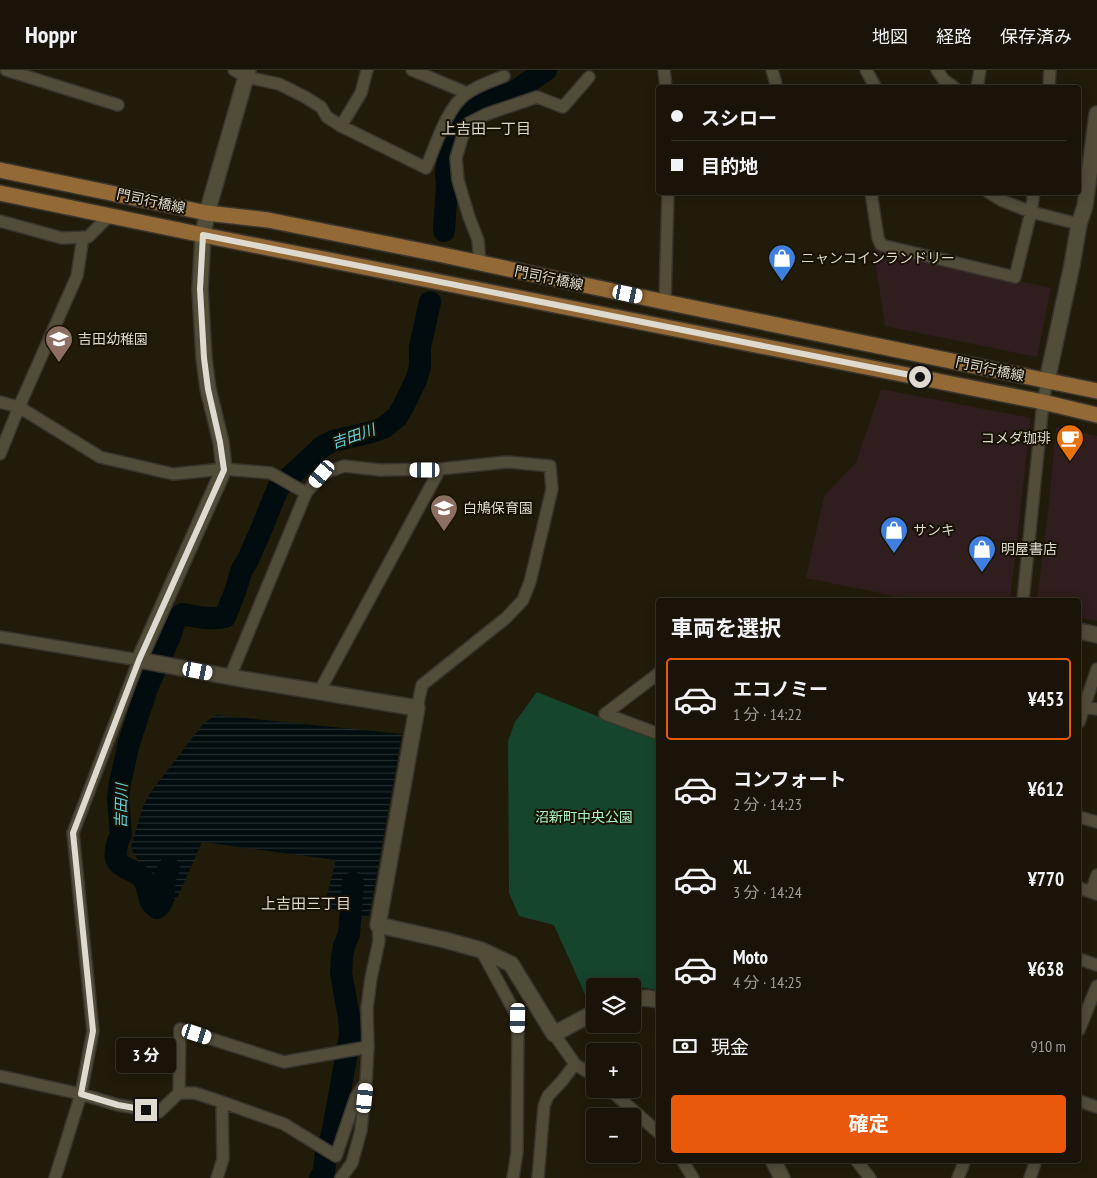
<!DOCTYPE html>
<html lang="ja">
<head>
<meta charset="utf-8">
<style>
  :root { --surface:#191407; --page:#262115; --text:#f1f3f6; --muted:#9f9e9b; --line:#373328; --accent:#ea580c }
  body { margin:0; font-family:"PT Sans Narrow","Noto Sans JP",sans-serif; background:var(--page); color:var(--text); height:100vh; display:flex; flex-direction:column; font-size:19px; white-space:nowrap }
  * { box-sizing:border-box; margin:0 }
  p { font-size:16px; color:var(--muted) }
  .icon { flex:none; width:28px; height:28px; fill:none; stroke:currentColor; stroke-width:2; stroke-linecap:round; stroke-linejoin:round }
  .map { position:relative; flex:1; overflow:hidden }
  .side { position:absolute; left:656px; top:528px; width:425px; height:565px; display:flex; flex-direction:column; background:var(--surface); border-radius:5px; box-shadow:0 2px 12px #0003,0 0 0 1px var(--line) }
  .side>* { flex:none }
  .top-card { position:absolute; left:656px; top:15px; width:425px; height:110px; border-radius:5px; box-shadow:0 2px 12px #0003,0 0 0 1px var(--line); display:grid; align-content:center; height:110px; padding:0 15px; background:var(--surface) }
  .controls { position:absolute; left:586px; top:908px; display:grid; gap:10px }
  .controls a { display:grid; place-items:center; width:55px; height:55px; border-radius:5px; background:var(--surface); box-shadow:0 2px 12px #0003,0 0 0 1px var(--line); font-size:25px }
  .end { position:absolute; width:22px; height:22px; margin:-11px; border:6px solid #dedacf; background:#111; box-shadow:0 0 0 2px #111 }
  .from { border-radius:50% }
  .bubble { position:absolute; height:35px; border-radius:5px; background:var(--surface); box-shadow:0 2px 12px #0003,0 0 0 1px var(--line); font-size:16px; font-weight:700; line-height:35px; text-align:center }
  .car { position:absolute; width:15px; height:30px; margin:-15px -8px; border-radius:6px; box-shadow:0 0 4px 1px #0007; background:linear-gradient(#fff 24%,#345 0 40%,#fff 0 76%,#345 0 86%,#fff 0) }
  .top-card b { display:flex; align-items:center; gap:18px; height:48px; font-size:19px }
  .top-card b+b { border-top:1px solid var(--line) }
  .top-card i { width:12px; height:12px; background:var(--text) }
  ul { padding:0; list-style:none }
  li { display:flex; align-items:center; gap:15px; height:82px; margin:0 10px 8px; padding:0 5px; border:2px solid transparent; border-radius:5px }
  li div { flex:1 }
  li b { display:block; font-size:19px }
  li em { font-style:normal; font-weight:700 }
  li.active { border-color:var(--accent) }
  li>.icon { width:45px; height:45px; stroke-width:1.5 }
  h2 { padding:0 15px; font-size:22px; line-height:60px }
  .pay { display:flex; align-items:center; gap:12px; height:55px; padding:0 15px; font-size:19px }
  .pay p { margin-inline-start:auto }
  .action { display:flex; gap:10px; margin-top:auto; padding:10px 15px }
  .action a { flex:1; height:58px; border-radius:5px; background:var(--accent); color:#fff; font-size:20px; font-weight:700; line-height:58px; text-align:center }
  header { display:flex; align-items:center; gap:30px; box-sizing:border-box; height:70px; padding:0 25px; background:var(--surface); border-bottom:1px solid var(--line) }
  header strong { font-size:24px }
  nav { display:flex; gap:28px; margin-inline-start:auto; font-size:18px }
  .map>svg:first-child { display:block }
  .commercial { fill:#301d1d }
  .park { fill:#15452c }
  .water { fill:url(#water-rules) }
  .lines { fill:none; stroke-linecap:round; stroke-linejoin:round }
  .river { stroke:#000c0e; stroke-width:22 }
  .minor-casing { stroke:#39352e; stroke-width:14 }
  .tertiary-casing { stroke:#39352e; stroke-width:18 }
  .primary-casing { stroke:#39352e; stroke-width:18 }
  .minor { stroke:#524d39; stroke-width:11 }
  .tertiary { stroke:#524d39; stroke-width:15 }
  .primary { stroke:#936935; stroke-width:15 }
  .route { stroke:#dedacf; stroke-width:6 }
  .labels { text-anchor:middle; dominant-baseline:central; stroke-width:4; stroke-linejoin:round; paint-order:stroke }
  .street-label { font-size:14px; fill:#dedacf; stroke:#171202 }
  .poi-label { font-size:14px; fill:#dedacf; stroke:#171202; text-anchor:start }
  .park-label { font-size:14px; fill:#a8f6c6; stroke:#171202 }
  .neighbourhood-label { font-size:15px; fill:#dedacf; stroke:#171202 }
  .water-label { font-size:15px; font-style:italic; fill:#63d1df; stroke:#171202 }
</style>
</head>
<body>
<header>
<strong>Hoppr</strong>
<nav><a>地図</a><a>経路</a><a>保存済み</a></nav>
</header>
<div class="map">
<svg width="1097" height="1108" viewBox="0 0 1097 1108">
  <defs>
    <pattern id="water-rules" width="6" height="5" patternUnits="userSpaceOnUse" patternTransform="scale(1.25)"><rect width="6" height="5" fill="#000c0e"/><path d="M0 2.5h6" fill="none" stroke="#252f30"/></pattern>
  </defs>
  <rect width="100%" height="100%" fill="#211b09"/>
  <path class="commercial" d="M873 178 1051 218 1037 287 885 256Z
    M881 319 1031 348 1010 530H914L806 508 824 426 856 392Z
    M1056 357 1097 366V551L1079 547V530H1037L1049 433Z"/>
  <path class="park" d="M537 622 659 671V920L632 916H595V928L588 931 554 855 519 846 509 823 508 671 515 652Z"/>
  <path class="water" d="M216 645 402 664 369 847 324 837 336 790 202 772 178 826 172 834 150 817 157 807C147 798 134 790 131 776L143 737 150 723 204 653Z"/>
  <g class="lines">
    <path class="river" d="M444 161 447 115 446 103 451 73 456 58 462 47 469 40 481 32 494 27 514 22 546 0
      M169 798C168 799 166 804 165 806 163 816 167 830 157 838 146 831 150 820 144 810 136 797 112 800 116 780 117 774 118 769 121 765L118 728 120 713 129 673 147 618 170 566 176 548 183 544C197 547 211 550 225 547L235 522 242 499 247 492 261 460 278 418 323 376 333 371 372 362 383 358 397 347 404 335 416 310 420 297V277L430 232
      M320 1108 324 1102 326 1081 332 1065 350 966 349 947 341 903 342 887 344 876 349 864 353 813"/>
    <g class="minor-casing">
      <path id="minor" d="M6 0 118 35
        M234 0 246 7 279 14 305 27 321 37 327 47 341 56
        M367 0 361 23 341 56 426 98C435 77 447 37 466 24 476 16 492 11 504 6
        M412 0 467 23
        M664 0 666 18
        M772 0 777 18
        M866 0 876 18
        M937 0 944 10 955 18
        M977 18 980 0
        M1049 18 1050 0
        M871 122 878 168 881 175 1015 207 1031 142 1003 131 988 122
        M1034 122 1031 142 1079 154
        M0 151 62 168 88 167 109 146
        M480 193 478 170 469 147 458 110 456 88 462 68 469 53 487 44 537 27 563 37 589 7
        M665 232 668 122
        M0 332 19 337 100 387 173 404 224 399 271 403 306 423
        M0 384 19 337 77 206 83 167
        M1023 530 1043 332 1047 311
        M0 567 139 590 73 763 93 961 81 1024 55 1108
        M659 603 605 644 659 664
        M230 607 306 423 322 404 344 396 380 400 440 399 507 392 550 396 552 419 530 512 523 530 506 548 422 615 417 638
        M319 622 440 399
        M1079 636 1097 639
        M1079 652 1097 599
        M1079 747 1097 752
        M1079 818 1097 824
        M1091 822 1097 805
        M481 880 518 948 517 1082 513 1108
        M1079 889 1097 895
        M1079 960 1097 916
        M554 964 575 994 595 1007
        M0 1006 81 1024 118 1035 159 1042 179 1023H195L222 1032 284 1054 336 1086 356 1027 366 1012
        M609 1019 659 1063
        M179 1023 180 959 284 992 368 977
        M1079 1031 1097 1037
        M682 1090 693 1108
        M856 1090 870 1108
        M217 1108 223 1089 222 1032
        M341 1108 352 1093 361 1060 366 1012 368 977 367 938 371 908 379 871 378 855
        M538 1108 544 1036 548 1026 562 1011 575 994
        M958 1108 965 1090
        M1030 1108 1036 1090"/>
    </g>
    <g class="tertiary-casing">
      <path id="tertiary" d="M248 0 207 143 203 165 200 219 204 288 208 319 221 372 224 399 139 590 230 607 417 638 378 855 445 870 481 880 511 894 554 964 595 942
        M1047 311 1072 195 1079 154 1085 136 1097 44
        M1079 561 1097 565
        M632 929 647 928 659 930
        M773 1090 782 1108"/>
    </g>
    <g class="primary-casing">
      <path id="primary" d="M0 100 207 143 268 150 438 184 665 232 1097 321
        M0 123 203 165 1043 332 1097 345"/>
    </g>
    <use href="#minor" class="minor"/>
    <use href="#tertiary" class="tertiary"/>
    <use href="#primary" class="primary"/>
  </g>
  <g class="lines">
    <path class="route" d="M146 1040 118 1035 81 1024 93 961 73 763 139 590 224 400 220 372 208 319 204 288 200 219 203 165 920 307"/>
  </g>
  <defs>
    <g id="shop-pin" transform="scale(1.4375)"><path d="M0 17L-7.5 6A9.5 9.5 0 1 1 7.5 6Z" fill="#3f7fe0" stroke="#171202"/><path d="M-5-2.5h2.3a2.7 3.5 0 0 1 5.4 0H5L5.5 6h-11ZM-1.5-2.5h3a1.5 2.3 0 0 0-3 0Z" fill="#fff"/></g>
    <g id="school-pin" transform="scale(1.4375)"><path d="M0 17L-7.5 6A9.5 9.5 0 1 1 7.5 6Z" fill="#8d6e63" stroke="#171202"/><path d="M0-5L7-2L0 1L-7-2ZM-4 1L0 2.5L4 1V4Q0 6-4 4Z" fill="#fff"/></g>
    <g id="cafe-pin" transform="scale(1.4375)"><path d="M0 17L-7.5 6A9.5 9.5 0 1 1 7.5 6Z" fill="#e8710a" stroke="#171202"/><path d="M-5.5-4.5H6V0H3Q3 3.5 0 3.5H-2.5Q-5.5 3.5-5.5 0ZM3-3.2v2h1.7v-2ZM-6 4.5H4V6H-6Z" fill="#fff"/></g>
  </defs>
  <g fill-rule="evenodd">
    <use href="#shop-pin" x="782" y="188"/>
    <use href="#school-pin" x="59" y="269"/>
    <use href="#cafe-pin" x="1070" y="368"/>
    <use href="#school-pin" x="444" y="438"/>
    <use href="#shop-pin" x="894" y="460"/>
    <use href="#shop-pin" x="982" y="479"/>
  </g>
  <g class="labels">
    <g class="street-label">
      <text transform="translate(151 131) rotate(12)">門司行橋線</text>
      <text transform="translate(549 208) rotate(12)">門司行橋線</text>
      <text transform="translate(990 299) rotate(12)">門司行橋線</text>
    </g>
    <g class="poi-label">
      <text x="801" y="188">ニャンコインランドリー</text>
      <text x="78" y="269">吉田幼稚園</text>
      <text x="1051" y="368" text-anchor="end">コメダ珈琲</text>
      <text x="463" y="438">白鳩保育園</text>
      <text x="913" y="460">サンキ</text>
      <text x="1001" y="479">明屋書店</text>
    </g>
    <g class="park-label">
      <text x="584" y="747">沼新町中央公園</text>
    </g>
    <g class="neighbourhood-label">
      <text x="486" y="58">上吉田一丁目</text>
      <text x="306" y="833">上吉田三丁目</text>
    </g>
    <g class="water-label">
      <text transform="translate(353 366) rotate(-19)">吉田川</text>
      <text transform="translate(121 736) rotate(-89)">吉田川</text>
    </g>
  </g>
</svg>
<div class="controls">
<a><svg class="icon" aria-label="layers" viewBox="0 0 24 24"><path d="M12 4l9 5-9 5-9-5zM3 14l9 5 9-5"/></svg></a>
<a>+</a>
<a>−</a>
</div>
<i class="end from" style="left:920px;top:307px"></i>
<i class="end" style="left:146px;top:1040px"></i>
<div class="bubble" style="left:116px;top:968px;width:60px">3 分</div>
<i class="car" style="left:628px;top:224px;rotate:102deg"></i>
<i class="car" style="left:425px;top:400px;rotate:270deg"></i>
<i class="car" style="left:322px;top:404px;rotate:220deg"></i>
<i class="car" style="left:198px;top:601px;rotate:101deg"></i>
<i class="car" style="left:518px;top:948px;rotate:181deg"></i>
<i class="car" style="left:197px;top:964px;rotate:108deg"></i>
<i class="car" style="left:365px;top:1028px;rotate:6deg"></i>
<div class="top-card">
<b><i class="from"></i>スシロー</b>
<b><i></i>目的地</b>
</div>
<section class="side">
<h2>車両を選択</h2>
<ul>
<li class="active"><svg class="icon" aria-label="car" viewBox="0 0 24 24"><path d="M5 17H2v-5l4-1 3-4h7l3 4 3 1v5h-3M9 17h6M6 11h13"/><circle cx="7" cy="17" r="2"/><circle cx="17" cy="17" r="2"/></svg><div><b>エコノミー</b><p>1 分 · 14:22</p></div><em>¥453</em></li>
<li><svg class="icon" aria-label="car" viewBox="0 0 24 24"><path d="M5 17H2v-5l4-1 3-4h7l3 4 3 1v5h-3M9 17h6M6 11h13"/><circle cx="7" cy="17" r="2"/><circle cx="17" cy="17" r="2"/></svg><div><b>コンフォート</b><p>2 分 · 14:23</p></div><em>¥612</em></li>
<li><svg class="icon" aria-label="car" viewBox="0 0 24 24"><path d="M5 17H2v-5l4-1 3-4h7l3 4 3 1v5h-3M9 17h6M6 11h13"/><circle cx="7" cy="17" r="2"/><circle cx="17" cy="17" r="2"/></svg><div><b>XL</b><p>3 分 · 14:24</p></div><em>¥770</em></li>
<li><svg class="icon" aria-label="car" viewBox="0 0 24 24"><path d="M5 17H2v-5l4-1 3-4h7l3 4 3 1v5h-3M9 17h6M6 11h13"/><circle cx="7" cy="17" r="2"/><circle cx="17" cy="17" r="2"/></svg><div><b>Moto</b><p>4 分 · 14:25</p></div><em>¥638</em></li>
</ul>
<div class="pay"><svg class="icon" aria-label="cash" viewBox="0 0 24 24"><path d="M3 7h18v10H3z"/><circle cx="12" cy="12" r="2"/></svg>現金<p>910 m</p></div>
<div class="action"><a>確定</a></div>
</section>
</div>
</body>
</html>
